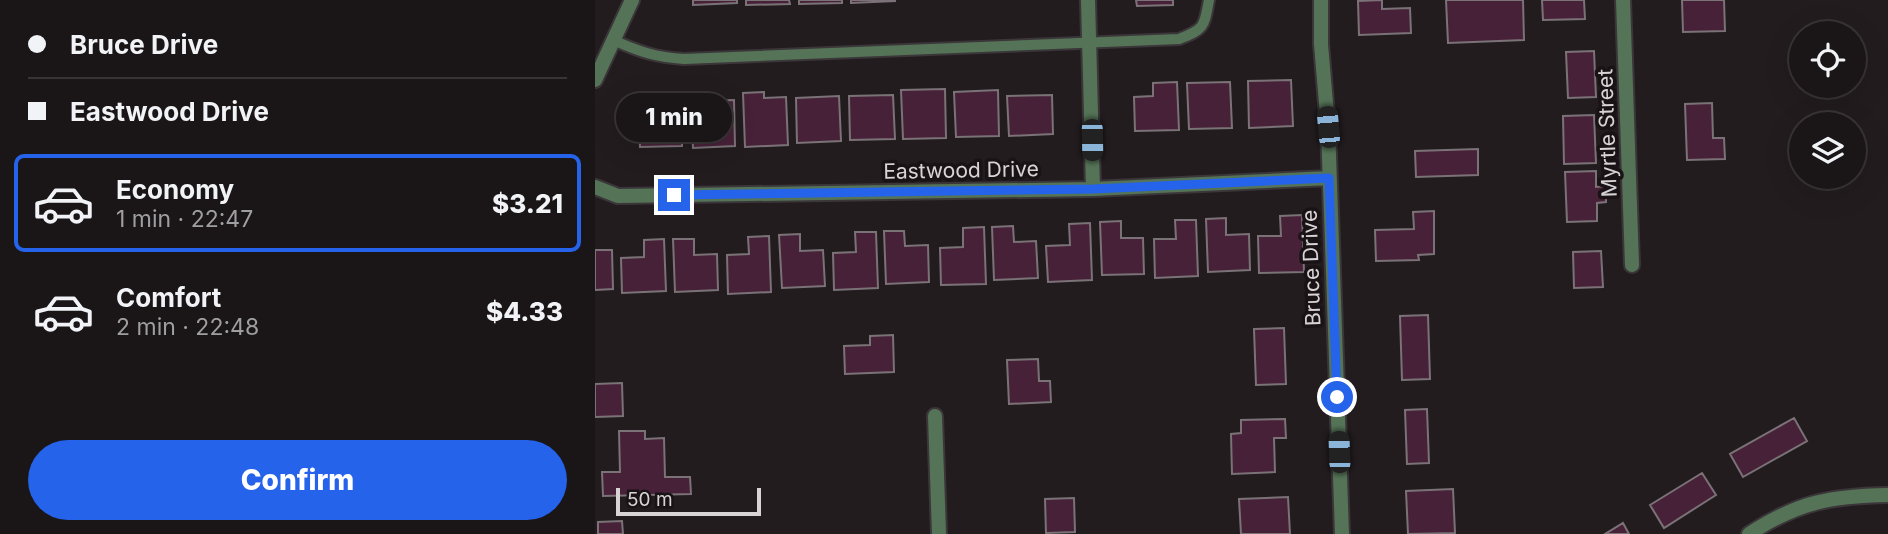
<!DOCTYPE html>
<html lang="en">
<head>
<meta charset="utf-8">
<style>
  :root { --surface:#1a1517; --page:#231e20; --text:#f1f3f6; --muted:#9f9fa1; --line:#383436; --accent:#2563eb }
  body { margin:0; font-family:Inter,sans-serif; background:var(--page); color:var(--text); height:100vh; display:flex; flex-direction:column; font-size:26px; white-space:nowrap }
  * { box-sizing:border-box; margin:0 }
  p { font-size:23px; color:var(--muted) }
  .icon { flex:none; width:38px; height:38px; fill:none; stroke:currentColor; stroke-width:2; stroke-linecap:round; stroke-linejoin:round }
  .map { position:relative; flex:1; overflow:hidden }
  .sheet { display:flex; flex-direction:column; background:var(--surface); width:595px }
  .sheet>* { flex:none }
  .guide { display:grid; align-content:center; height:154px; padding:0 28px; background:var(--surface) }
  .tools { position:absolute; left:1194px; top:21px; display:grid; gap:14px }
  .tools a { display:grid; place-items:center; width:77px; height:77px; border-radius:50%; background:var(--surface); box-shadow:0 7px 28px #0002,0 0 0 2px var(--line); font-size:35px }
  .scale { position:absolute; left:21px; bottom:18px; width:145px; box-sizing:border-box; padding-left:7px; border:4px solid #d8d4d6; border-top:0; font-size:19px; line-height:24px; white-space:nowrap; color:#d8d4d6; -webkit-text-stroke:5px #191316; paint-order:stroke }
  .end { position:absolute; width:32px; height:32px; margin:-16px; border:9px solid #2563eb; background:#fff; box-shadow:0 0 0 4px #fff }
  .from { border-radius:50% }
  .bubble { position:absolute; height:49px; border-radius:24px; background:var(--surface); box-shadow:0 7px 28px #0002,0 0 0 2px var(--line); font-size:23px; font-weight:800; line-height:49px; text-align:center }
  .car { position:absolute; width:21px; height:42px; margin:-21px -10px; border-radius:9px; box-shadow:0 0 5px 2px #0007; background:linear-gradient(#222 24%,#8ab4d8 0 40%,#222 0 76%,#8ab4d8 0 86%,#222 0) }
  .guide b { display:flex; align-items:center; gap:24px; height:66px; font-size:26px }
  .guide b+b { border-top:2px solid var(--line) }
  .guide i { width:18px; height:18px; background:var(--text) }
  ul { padding:0; list-style:none }
  li { display:flex; align-items:center; gap:21px; height:98px; margin:0 14px 10px; padding:0 14px; border:4px solid transparent; border-radius:10px }
  li div { flex:1 }
  li b { display:block; font-size:26px }
  li em { font-style:normal; font-weight:800 }
  li.selected { border-color:var(--accent) }
  li>.icon { width:63px; height:63px; stroke-width:1.5 }
  .cta { display:flex; gap:14px; margin-top:auto; padding:14px 28px }
  .cta a { flex:1; height:80px; border-radius:42px; background:var(--accent); color:#fff; font-size:28px; font-weight:800; line-height:80px; text-align:center }
  main { display:flex; flex:1; min-height:0 }
  .map>svg:first-child { display:block }
  .building { fill:#472138; stroke:#7a7276; stroke-width:2 }
  .lines { fill:none; stroke-linecap:round; stroke-linejoin:round }
  .lane-casing { stroke:#3b3639; stroke-width:14 }
  .street-casing { stroke:#3b3639; stroke-width:18 }
  .lane { stroke:#557457; stroke-width:10 }
  .street { stroke:#557457; stroke-width:14 }
  .route { stroke:#2563eb; stroke-width:9 }
  .labels { text-anchor:middle; dominant-baseline:central; stroke-width:7; stroke-linejoin:round; paint-order:stroke }
  .street-label { font-size:21px; fill:#d8d4d6; stroke:#191316 }
</style>
</head>
<body>
<main>
<section class="sheet">
<div class="guide">
<b><i class="from"></i>Bruce Drive</b>
<b><i></i>Eastwood Drive</b>
</div>
<ul>
<li class="selected"><svg class="icon" aria-label="car" viewBox="0 0 24 24"><path d="M5 17H2v-5l4-1 3-4h7l3 4 3 1v5h-3M9 17h6M6 11h13"/><circle cx="7" cy="17" r="2"/><circle cx="17" cy="17" r="2"/></svg><div><b>Economy</b><p>1 min · 22:47</p></div><em>$3.21</em></li>
<li><svg class="icon" aria-label="car" viewBox="0 0 24 24"><path d="M5 17H2v-5l4-1 3-4h7l3 4 3 1v5h-3M9 17h6M6 11h13"/><circle cx="7" cy="17" r="2"/><circle cx="17" cy="17" r="2"/></svg><div><b>Comfort</b><p>2 min · 22:48</p></div><em>$4.33</em></li>
</ul>
<div class="cta"><a>Confirm</a></div>
</section>
<div class="map">
<svg width="1293" height="534" viewBox="0 0 1293 534">
  <rect width="100%" height="100%" fill="#221c1f"/>
  <path class="building" d="M98 0H142V3L98 5Z
    M151 0H194L195 4 151 5Z
    M204 0H247V3L204 4Z
    M256 0H300V1L256 3Z
    M541 0H578V5L542 6Z
    M787 0V9L815 8 816 33 764 35 763 1Z
    M851 0H928L929 40 853 43Z
    M947 0H989L990 19 948 20Z
    M1087 0H1129L1130 31 1088 32Z
    M999 51 1001 97 973 98 971 52Z
    M696 80 698 126 654 128 653 81Z
    M582 82 584 130 540 131 539 97 558 96V83Z
    M635 82 637 128 594 129 592 83Z
    M350 89 351 138 308 139 306 90Z
    M403 90 404 136 361 137 359 92Z
    M169 92V98L191 97 193 145 150 147 148 93Z
    M298 95 300 139 255 140 254 96Z
    M457 95 458 134 414 136 412 96Z
    M244 96 246 141 202 143 201 98Z
    M139 100 140 146 98 148 96 101Z
    M86 101 87 146 45 147 43 102Z
    M1117 103 1118 138H1129L1130 159 1092 160 1090 104Z
    M999 115 1001 163 969 164 968 116Z
    M883 149V175L821 177 820 151Z
    M1001 171V187L1011 186V202L1002 203V221L972 222 970 172Z
    M839 211V254L823 255 824 260 781 261 780 230 819 229 818 212Z
    M707 215 709 272 664 273 663 236H686L685 216Z
    M631 218V235L654 234 655 270 613 272 611 219Z
    M580 220H601L603 276 560 278 559 239H581Z
    M526 221V238H548L549 274 507 275 505 222Z
    M495 223 497 280 453 282 451 246 475 245 474 224Z
    M418 226 419 242 441 241 443 278 399 280 397 227Z
    M389 227 391 284 346 285 345 248 368 247V228Z
    M289 231H309L310 246 333 245 334 282 291 284Z
    M260 232H281L283 288 239 290 238 253 261 252Z
    M205 234V251L228 250 230 286 187 288 184 235Z
    M174 236 176 292 133 294 132 255 154 254 153 237Z
    M69 239 71 291 27 293 26 258 49 257V240Z
    M78 239H99V255L122 254 123 290 80 292Z
    M0 250H17L18 289 0 290Z
    M1006 251 1008 287 979 288 978 252Z
    M833 315 835 379 807 380 805 316Z
    M689 328 691 384 661 385 659 329Z
    M298 335 299 372 250 374 249 346 275 345V336Z
    M443 359 444 381H455L456 402 414 404 412 360Z
    M27 383 28 416 0 417V384Z
    M832 409 834 463 812 464 810 410Z
    M1199 418 1212 441 1148 477 1135 454Z
    M690 419 691 438H679L680 472 637 474 636 434 646 433V420Z
    M24 431H50V439L69 438 70 477H95L96 494 8 496 7 472H25Z
    M1107 473 1121 495 1069 528 1055 505Z
    M858 489 860 533 813 534 811 491Z
    M693 497 695 534H646L644 499Z
    M479 498 480 532 451 533 450 499Z
    M27 521 28 534H3V522Z
    M1028 523 1034 534H1010Z"/>
  <g class="lines">
    <g class="lane-casing">
      <path id="lane" d="M18 40C45 52 60 57 89 59L584 39C610 29 609 27 614 0"/>
    </g>
    <g class="street-casing">
      <path id="street" d="M493 0 498 189
        M726 0V44L733 127 747 534
        M1028 0 1037 265
        M0 80 37 0
        M0 187 23 196 498 189 734 178
        M340 416 344 534
        M1154 534C1203 502 1236 496 1293 495"/>
    </g>
    <use href="#lane" class="lane"/>
    <use href="#street" class="street"/>
  </g>
  <g class="lines">
    <path class="route" d="M79 195 498 189 734 178 742 397"/>
  </g>
  <g class="labels">
    <g class="street-label">
      <text transform="translate(1012 133) rotate(-92)">Myrtle Street</text>
      <text transform="translate(366 170) rotate(-1)">Eastwood Drive</text>
      <text transform="translate(716 268) rotate(-92)">Bruce Drive</text>
    </g>
  </g>
</svg>
<div class="tools">
<a><svg class="icon" aria-label="locate" viewBox="0 0 24 24"><circle cx="12" cy="12" r="6"/><path d="M12 2v4M12 18v4M2 12h4M18 12h4"/></svg></a>
<a><svg class="icon" aria-label="layers" viewBox="0 0 24 24"><path d="M12 4l9 5-9 5-9-5zM3 14l9 5 9-5"/></svg></a>
</div>
<div class="scale">50 m</div>
<i class="end from" style="left:742px;top:397px"></i>
<i class="end" style="left:79px;top:195px"></i>
<div class="bubble" style="left:21px;top:93px;width:116px">1 min</div>
<i class="car" style="left:733px;top:127px;rotate:355deg"></i>
<i class="car" style="left:497px;top:140px;rotate:179deg"></i>
<i class="car" style="left:744px;top:452px;rotate:358deg"></i>
</div>
</main>
</body>
</html>
